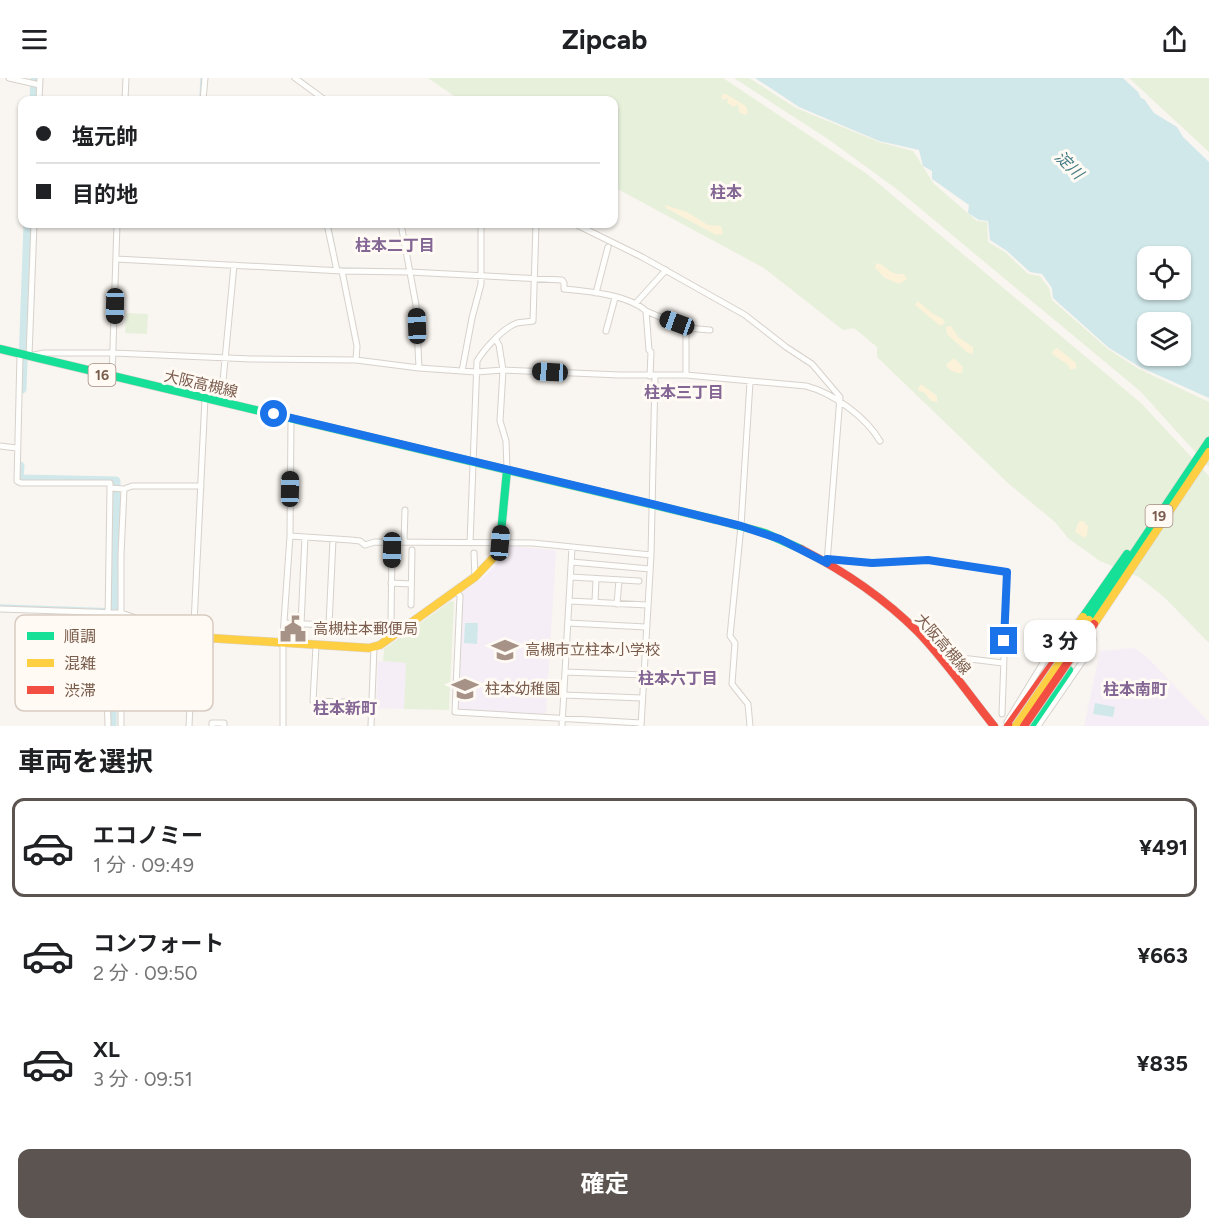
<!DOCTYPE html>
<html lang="ja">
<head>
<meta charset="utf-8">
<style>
  :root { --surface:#fff; --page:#f2f2f2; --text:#202124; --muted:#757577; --line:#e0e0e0; --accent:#5c5450 }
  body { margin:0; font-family:Figtree,"Noto Sans JP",sans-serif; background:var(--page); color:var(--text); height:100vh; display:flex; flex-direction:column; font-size:22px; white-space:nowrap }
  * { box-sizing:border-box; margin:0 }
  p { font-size:20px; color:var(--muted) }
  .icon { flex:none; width:33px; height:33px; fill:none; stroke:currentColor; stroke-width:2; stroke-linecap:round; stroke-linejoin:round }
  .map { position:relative; height:648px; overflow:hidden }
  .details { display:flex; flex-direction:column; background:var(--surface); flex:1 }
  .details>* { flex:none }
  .hud { position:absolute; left:18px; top:18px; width:600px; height:132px; border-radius:12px; box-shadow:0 2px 4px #0004; display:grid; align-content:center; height:132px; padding:0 18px; background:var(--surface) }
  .buttons { position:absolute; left:1137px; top:168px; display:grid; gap:12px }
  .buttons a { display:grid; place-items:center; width:54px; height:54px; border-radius:12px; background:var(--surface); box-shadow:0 2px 4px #0004; font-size:30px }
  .end { position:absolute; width:27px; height:27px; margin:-14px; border:8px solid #1a73e8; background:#fff; box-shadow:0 0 0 3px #fff }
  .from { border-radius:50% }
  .bubble { position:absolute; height:42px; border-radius:12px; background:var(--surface); box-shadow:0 2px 4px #0004; font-size:20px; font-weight:700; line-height:42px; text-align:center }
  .car { position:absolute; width:18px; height:36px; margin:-18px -9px; border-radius:8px; box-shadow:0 0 4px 2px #0007; background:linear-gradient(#222 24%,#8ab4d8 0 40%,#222 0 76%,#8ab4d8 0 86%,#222 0) }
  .hud b { display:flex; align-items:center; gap:21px; height:57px; font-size:22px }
  .hud b+b { border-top:2px solid var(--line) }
  .hud i { width:15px; height:15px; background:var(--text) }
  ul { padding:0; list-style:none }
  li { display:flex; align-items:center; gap:18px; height:99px; margin:0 12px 9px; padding:0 6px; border:3px solid transparent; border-radius:12px }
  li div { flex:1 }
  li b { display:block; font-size:22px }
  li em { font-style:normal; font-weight:700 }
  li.selected { border-color:var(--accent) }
  li>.icon { width:54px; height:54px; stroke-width:1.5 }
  h2 { padding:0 18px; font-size:27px; line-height:72px }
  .primary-button { display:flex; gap:12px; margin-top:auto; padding:12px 18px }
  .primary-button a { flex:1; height:69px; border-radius:12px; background:var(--accent); color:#fff; font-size:24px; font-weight:700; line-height:69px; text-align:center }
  header { display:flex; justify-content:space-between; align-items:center; height:78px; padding:0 18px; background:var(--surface); font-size:27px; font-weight:700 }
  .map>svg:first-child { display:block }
  .education { fill:#f6eef6 }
  .green { fill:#e7f0db }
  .sand { fill:#fbf2d9 }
  .water { fill:#d0e8ea; fill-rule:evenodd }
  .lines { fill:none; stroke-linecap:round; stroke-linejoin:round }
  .stream { stroke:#d0e8ea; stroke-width:1.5 }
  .river { stroke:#d0e8ea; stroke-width:9 }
  .street-casing { stroke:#d7d1cb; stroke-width:7 }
  .fast-casing { stroke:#d9d2cb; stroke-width:9 }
  .slow-casing { stroke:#d9d2cb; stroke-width:9 }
  .jam-casing { stroke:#d9d2cb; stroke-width:9 }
  .street { stroke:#fefefd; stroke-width:5 }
  .fast { stroke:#16e098; stroke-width:8 }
  .slow { stroke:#ffcf43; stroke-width:8 }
  .jam { stroke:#f24e42; stroke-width:8 }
  .slow-bridge-casing { stroke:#dad1cc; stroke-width:10; stroke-linecap:butt }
  .jam-bridge-casing { stroke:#dad1cc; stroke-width:10; stroke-linecap:butt }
  .slow-bridge { stroke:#ffcf43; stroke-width:8 }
  .jam-bridge { stroke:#f24e42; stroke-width:8 }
  .route { stroke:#1a73e8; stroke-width:8 }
  .labels { text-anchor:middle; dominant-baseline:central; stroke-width:6; stroke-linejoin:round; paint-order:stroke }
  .shield { fill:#fffaf3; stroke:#a28b7f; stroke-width:1.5 }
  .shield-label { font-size:14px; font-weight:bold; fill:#7a5c4d }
  .street-label { font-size:15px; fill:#7a5c4d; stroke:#fffaf3 }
  .poi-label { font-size:15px; fill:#7a5c4d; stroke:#fffaf3; text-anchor:start }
  .water-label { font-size:16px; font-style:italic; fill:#437c86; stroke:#fffaf3 }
  .neighbourhood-label { font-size:16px; font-weight:bold; fill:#846695; stroke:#fffaf3 }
  .key { fill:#fffaf3; stroke:#d7cbc1; stroke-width:1.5 }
  .key-label { font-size:16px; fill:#7a5c4d }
</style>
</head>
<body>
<header><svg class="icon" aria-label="menu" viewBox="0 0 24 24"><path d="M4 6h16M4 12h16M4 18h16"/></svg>Zipcab<svg class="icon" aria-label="share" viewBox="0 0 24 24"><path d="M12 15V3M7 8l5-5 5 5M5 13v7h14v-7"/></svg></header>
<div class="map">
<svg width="1209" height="648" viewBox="0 0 1209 648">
  <rect width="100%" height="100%" fill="#f9f5f0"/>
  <path class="education" d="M508 468 555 472 556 474 546 634 543 637 459 632 457 629 463 514 482 501 496 487Z
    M1134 570 1148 580 1209 644V648H1084L1100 573Z
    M378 583 406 584 404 631 376 630Z"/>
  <path class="green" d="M428 0H723L867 96 1141 325 1209 398V565L1165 520 1139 499 1100 483 1068 460 1055 444 1009 406 877 279V269L854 250 843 252 764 190 614 109V22H460Z
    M734 0H749L796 30 879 64 913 73 934 106 977 143 987 144 988 164 1005 174 1028 196 1040 198 1049 210 1052 222 1108 271 1139 291 1209 324V389L1140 313 898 112 828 61Z
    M1129 0H1209V74Z
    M126 235 148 236 147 256 125 255Z
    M451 523 454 524 449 632 404 631 406 585 383 583 384 571Z"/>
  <path class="sand" d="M723 16H726L746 28 748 35 745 37 739 34 738 26 734 29 727 25 728 20 724 22 721 20Z
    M665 127 687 134 708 147 721 148 723 156 716 157 666 130Z
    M876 185C889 188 887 197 904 196L907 201 899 206 885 200 875 190Z
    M918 223 932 235 943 241 945 245 940 248 915 227Z
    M951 248 958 259 973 269V276L968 275 947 256 946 249Z
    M1057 270 1076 285V290L1070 292 1068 287 1052 276 1053 272Z
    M954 280 963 289 962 295C957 296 948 292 946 287Z
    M921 306 937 318V324L931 323 924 314 919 313 918 311Z
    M1079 443H1083L1088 448 1087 457 1085 460 1075 454Z"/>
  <path class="water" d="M755 0H1123L1138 14 1141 20 1144 21 1154 35 1177 49 1183 59 1209 84V320L1140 289 1109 270 1053 220 1052 210 1042 196 1030 194 1007 173 990 162 988 143 979 142 968 135 969 127 932 101V93L923 88 919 72 879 63 799 29ZM1148 178H1180V212H1148ZM1148 244H1180V278H1148Z
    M465 545H478L477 566 464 565Z
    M1095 625 1115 629 1113 639 1093 636Z"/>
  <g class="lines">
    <path class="stream" d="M200 22 201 0
      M330 146 335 171
      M339 190 384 191
      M0 527 113 531"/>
    <path class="river" d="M34 22 35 0
      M22 311 28 146
      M20 388 19 399 22 401 116 403 112 648"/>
    <g class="street-casing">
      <path id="street" d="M9 0 40 7
        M295 0 325 22
        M39 22 40 0
        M125 22 126 0
        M203 22 205 0
        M34 146 29 278 44 275H114L251 281 356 282 419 290
        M327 146 337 193
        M401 146 416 227 419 290 476 294 503 292 620 297H686L806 308C833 315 866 339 880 363
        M575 146 642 179 745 237 786 269 812 286 840 319 827 485
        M116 181 342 193 410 194 562 202 564 205V211C587 213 629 217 646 233L649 272 651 274 650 298
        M342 193 357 268 356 282
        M596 215 608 169
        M635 226 666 192
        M646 233 686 250 710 252
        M606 253 615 220
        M496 262 499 267 503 292 500 343 506 363 507 392
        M20 276 17 403 21 405H110V410L124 411 132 408H201
        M462 293 472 240 481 206V146
        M686 297V250
        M112 299 117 146
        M221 324 234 187
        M0 368 17 370
        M290 458 351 462 360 463 365 467 375 464 533 465 651 477
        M404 464 405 432
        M470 465 477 283C485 270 503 250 517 245 522 244 528 244 533 243L536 146
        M392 472 391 542 399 555
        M474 475 475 499
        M827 481 872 485 928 482 1007 494 1002 636
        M572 484 650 491
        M571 499 639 503
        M391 505 411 506
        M456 513 460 518 455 634 641 645
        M570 523 647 527
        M595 524 596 501
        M617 526 619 502
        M411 527 412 472
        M0 531 121 535 194 559
        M284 545 329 547 333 461
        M568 545 646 549
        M301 546 305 459
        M316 568 313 623 372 625
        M567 570 645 574
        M939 579 945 578 1003 585
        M565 594 644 597
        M564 617 642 620
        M1007 644 1066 547 1069 546 1077 551
        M108 648 107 609 110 410
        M121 648V477L124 411
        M189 648 205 320
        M212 648V645H224V648
        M283 648V558L290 458 291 341
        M371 648 374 569
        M562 648 572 469
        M641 648 651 477 655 298
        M750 648 748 626 732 606 735 565 730 558 741 448 750 304
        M1038 648 1091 571 1093 561 1085 556"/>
    </g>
    <g class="fast-casing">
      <path id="fast" d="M0 271 717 442 765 455 801 471
        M495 478 500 465 507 392
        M1083 539 1127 476
        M1089 542 1209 363
        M1031 648 1069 592"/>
    </g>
    <g class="slow-casing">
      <path id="slow" d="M1094 546 1209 374
        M194 559 369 570 380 567 475 499 495 478"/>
    </g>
    <g class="jam-casing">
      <path id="jam" d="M801 471C844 493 884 520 918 554 946 583 969 617 994 648
        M1008 648 1054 584"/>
    </g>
    <use href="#street" class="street"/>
    <use href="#fast" class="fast"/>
    <use href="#slow" class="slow"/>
    <use href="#jam" class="jam"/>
    <g class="slow-bridge-casing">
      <path id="slow-bridge" d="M1066 566 1083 539
        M1016 648 1089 542"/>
    </g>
    <g class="jam-bridge-casing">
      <path id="jam-bridge" d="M1024 648 1094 546"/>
    </g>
    <use href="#slow-bridge" class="slow-bridge"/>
    <use href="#jam-bridge" class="jam-bridge"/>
  </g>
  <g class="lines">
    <path class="route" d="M274 336 652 426 741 448 780 461 827 485V481L872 485 928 482 1007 494 1004 563"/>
  </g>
  <defs>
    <g id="civic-bare" transform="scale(2.07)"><path d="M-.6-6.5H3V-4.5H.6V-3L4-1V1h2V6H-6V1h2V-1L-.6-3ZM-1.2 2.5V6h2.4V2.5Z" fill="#a69286" stroke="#fffaf3" stroke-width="2.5" paint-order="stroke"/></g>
    <g id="school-bare" transform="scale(2.07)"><path d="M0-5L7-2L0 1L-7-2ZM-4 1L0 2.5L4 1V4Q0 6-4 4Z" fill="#a69286" stroke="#fffaf3" stroke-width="2.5" paint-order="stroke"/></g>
  </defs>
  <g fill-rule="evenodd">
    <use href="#civic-bare" x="293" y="551"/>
    <use href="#school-bare" x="505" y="572"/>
    <use href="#school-bare" x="465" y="611"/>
  </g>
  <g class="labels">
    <g class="shield">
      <rect x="88.5" y="286" width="27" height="22" rx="4.5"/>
      <rect x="1145.5" y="427" width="27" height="22" rx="4.5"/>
    </g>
    <g class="shield-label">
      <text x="102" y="297">16</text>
      <text x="1159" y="438">19</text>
    </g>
    <g class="street-label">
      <text transform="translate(201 306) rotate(13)">大阪高槻線</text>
      <text transform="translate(943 566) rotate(49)">大阪高槻線</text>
    </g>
    <g class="poi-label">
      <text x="313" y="551">高槻柱本郵便局</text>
      <text x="525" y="572">高槻市立柱本小学校</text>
      <text x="485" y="611">柱本幼稚園</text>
    </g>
    <g class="water-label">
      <text transform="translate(1069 87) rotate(44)">淀川</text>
    </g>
    <g class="neighbourhood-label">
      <text x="726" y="114">柱本</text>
      <text x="395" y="167">柱本二丁目</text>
      <text x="684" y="314">柱本三丁目</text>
      <text x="678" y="600">柱本六丁目</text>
      <text x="1135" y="611">柱本南町</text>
      <text x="345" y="630">柱本新町</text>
    </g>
  </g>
  <rect x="15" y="537" width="198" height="96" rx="9" class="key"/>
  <rect x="27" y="554" width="27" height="8" fill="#16e098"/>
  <rect x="27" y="581" width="27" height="8" fill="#ffcf43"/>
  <rect x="27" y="608" width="27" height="8" fill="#f24e42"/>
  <g class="key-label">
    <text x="64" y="564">順調</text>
    <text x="64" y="591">混雑</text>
    <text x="64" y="618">渋滞</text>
  </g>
</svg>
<div class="buttons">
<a><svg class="icon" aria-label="locate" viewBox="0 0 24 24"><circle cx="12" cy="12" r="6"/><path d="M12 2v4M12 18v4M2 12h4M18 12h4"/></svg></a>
<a><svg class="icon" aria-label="layers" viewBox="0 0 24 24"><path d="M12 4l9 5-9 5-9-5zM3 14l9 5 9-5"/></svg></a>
</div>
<i class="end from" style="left:274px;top:336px"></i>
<i class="end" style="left:1004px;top:563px"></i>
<div class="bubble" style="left:1024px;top:542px;width:72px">3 分</div>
<i class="car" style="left:115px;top:228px;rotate:181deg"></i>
<i class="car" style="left:677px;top:245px;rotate:290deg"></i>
<i class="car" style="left:417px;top:248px;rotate:358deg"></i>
<i class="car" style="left:550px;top:294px;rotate:273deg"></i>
<i class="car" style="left:290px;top:411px;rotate:1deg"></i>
<i class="car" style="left:500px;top:465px;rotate:5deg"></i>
<i class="car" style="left:392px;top:472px;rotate:181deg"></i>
<div class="hud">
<b><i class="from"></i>塩元帥</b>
<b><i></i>目的地</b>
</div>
</div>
<section class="details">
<h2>車両を選択</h2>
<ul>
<li class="selected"><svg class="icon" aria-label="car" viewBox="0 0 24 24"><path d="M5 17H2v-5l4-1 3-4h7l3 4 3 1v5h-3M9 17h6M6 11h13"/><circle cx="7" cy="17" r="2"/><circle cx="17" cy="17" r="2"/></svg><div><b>エコノミー</b><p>1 分 · 09:49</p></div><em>¥491</em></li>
<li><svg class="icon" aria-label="car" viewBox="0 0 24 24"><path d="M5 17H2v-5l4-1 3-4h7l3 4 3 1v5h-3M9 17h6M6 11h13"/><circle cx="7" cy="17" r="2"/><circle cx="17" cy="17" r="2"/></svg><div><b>コンフォート</b><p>2 分 · 09:50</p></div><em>¥663</em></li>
<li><svg class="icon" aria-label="car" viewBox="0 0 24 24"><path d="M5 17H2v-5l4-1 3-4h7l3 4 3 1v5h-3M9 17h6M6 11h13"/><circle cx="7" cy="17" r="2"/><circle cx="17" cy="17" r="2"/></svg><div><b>XL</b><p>3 分 · 09:51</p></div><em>¥835</em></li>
</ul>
<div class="primary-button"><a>確定</a></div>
</section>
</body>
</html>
